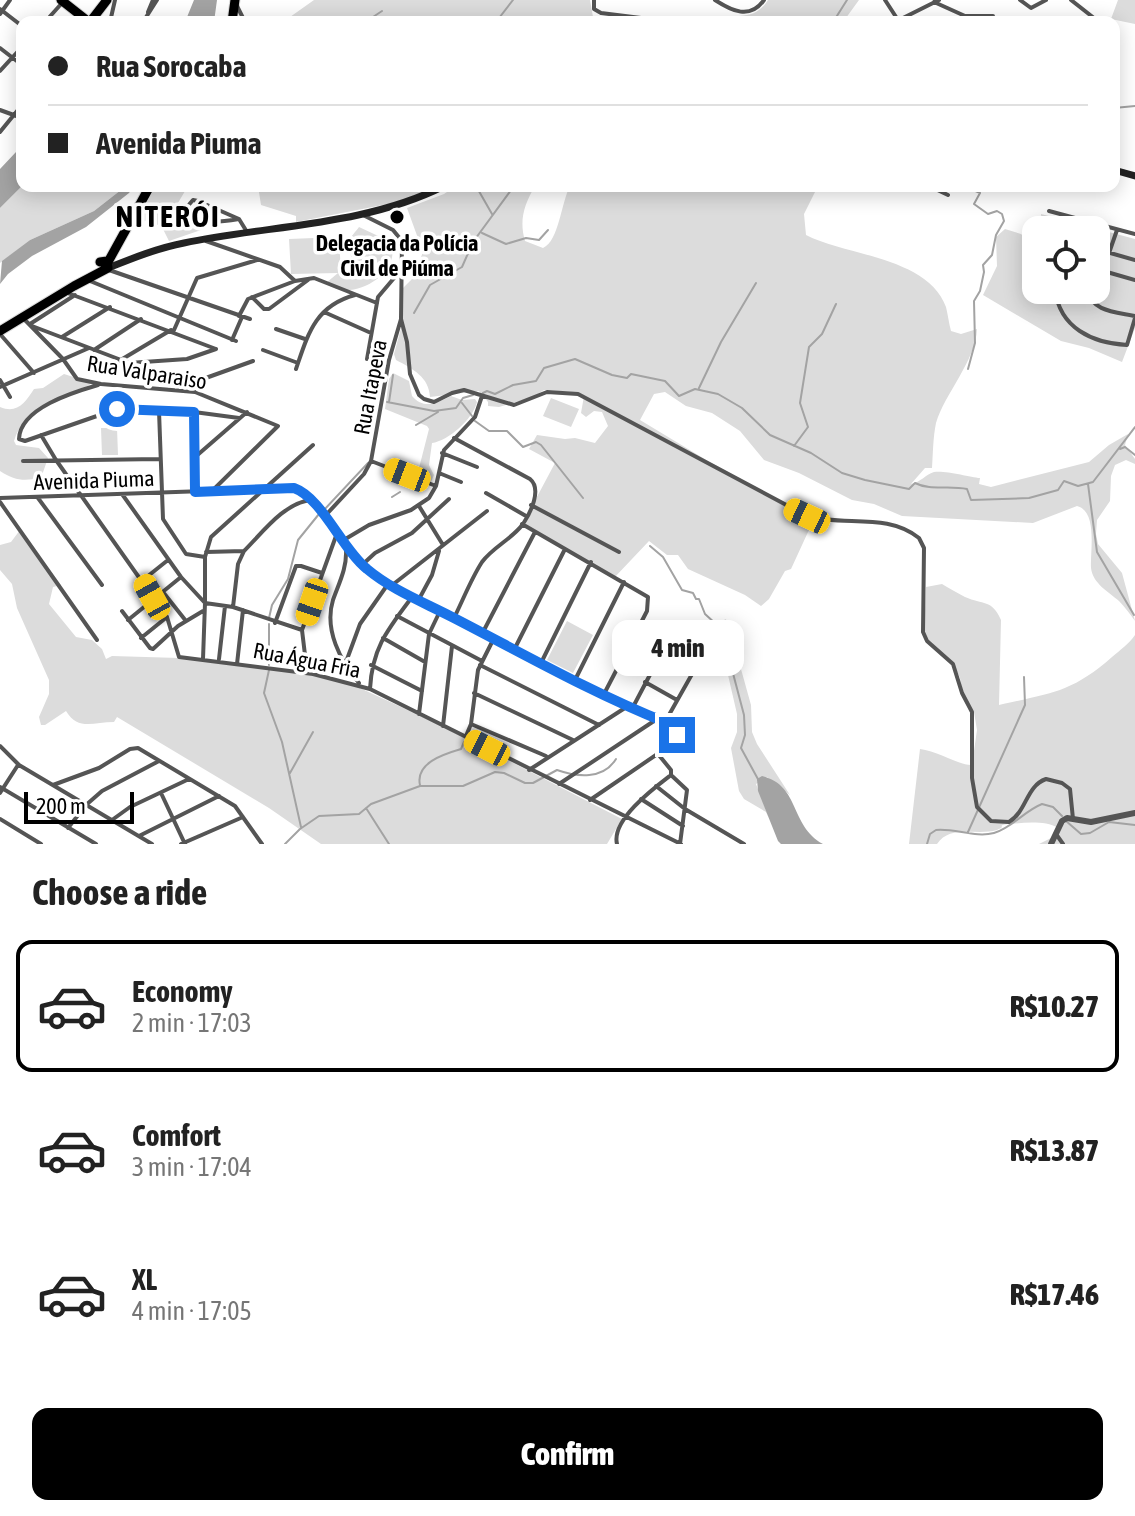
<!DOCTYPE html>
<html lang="en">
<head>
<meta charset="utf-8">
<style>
  :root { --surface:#fff; --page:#f2f2f2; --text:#222; --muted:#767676; --line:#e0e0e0; --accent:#000 }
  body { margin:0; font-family:"Asap Condensed",sans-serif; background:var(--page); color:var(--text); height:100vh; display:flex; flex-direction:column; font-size:30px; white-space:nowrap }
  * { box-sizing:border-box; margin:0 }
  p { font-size:26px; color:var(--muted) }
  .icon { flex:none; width:44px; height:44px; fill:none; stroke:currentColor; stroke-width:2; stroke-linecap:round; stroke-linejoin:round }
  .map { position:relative; height:844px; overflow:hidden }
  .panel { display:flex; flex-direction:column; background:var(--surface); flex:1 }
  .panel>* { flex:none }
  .hud { position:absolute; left:16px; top:16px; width:1104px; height:176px; border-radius:16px; box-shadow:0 4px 20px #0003; display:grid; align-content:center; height:176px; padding:0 32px; background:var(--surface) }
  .tools { position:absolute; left:1022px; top:216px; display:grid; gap:16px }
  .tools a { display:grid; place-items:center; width:88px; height:88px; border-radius:16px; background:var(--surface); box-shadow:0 4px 20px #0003; font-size:40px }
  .scale { position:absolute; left:24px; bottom:20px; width:110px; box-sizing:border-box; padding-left:8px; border:4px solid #000; border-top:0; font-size:22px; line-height:28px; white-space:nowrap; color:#000; -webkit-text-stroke:6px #fff; paint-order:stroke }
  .end { position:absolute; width:36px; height:36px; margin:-18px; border:10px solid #1a73e8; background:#fff; box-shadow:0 0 0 4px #fff }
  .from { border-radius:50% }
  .bubble { position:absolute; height:56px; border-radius:16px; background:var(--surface); box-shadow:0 4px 20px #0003; font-size:26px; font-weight:800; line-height:56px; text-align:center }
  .car { position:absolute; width:24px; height:48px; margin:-24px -12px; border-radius:10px; box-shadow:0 0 6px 2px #0007; background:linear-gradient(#f5c518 24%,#345 0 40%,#f5c518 0 76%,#345 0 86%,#f5c518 0) }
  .hud b { display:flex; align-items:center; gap:28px; height:76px; font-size:30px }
  .hud b+b { border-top:2px solid var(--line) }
  .hud i { width:20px; height:20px; background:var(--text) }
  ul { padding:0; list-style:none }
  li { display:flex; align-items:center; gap:24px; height:132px; margin:0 16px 12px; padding:0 16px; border:4px solid transparent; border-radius:16px }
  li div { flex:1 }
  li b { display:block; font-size:30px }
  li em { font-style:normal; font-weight:800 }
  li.current { border-color:var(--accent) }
  li>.icon { width:72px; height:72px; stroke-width:1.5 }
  h2 { padding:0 32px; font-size:36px; line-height:96px }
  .primary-button { display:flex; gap:16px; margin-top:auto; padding:16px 32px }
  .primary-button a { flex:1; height:92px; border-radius:16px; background:var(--accent); color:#fff; font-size:32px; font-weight:800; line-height:92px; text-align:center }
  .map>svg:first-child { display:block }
  .green { fill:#dcdcdc }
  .water { fill:#a3a3a3 }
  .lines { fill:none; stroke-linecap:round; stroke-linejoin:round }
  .stream { stroke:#a3a3a3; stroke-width:2 }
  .primary-casing { stroke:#dbdbdb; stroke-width:11 }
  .minor { stroke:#555; stroke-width:4 }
  .tertiary { stroke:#555; stroke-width:6 }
  .secondary { stroke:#222; stroke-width:7 }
  .primary { stroke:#000; stroke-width:9 }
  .route { stroke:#1a73e8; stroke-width:10 }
  .poi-dot { fill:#000; stroke:#fff; stroke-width:3 }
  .labels { text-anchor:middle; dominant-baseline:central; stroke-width:7; stroke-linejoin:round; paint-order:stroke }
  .poi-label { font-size:22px; font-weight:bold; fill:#000; stroke:#fff }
  .street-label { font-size:22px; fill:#000; stroke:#fff }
  .district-label { font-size:30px; font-weight:bold; letter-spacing:2px; fill:#000; stroke:#fff }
</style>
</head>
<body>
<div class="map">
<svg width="1135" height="844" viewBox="0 0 1135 844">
  <rect width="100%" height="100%" fill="#fff"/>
  <path class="green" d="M314 0H590L593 17 603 22H569L567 20 563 22H304L290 17Z
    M768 0H859L843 22H736L739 16C753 15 760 12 768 0Z
    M1118 0H1135V24L1111 19Z
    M22 186H126L94 211 30 240 0 263V208Z
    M154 186H188L172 213V223L201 230 169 241 163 229 150 219 140 223 135 218Z
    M258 186H437L398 202 296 222V216L261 205Z
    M456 186H535C524 205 519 220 525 241L543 248C559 241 561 203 570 186H818L804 214 806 235C847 256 928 257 946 307 948 315 949 324 951 331L961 334 977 329C976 360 944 395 936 423 933 437 933 454 932 468H925L911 484C921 482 925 475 934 472 944 470 970 477 980 478L979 484 991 487 1089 462 1109 445 1128 434 1125 445 1135 459V464L1126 460 1115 465 1111 476 1110 501 1097 520 1096 534 1098 544 1122 573 1135 621C1130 614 1125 607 1119 601 1109 592 1093 584 1091 568 1090 552 1098 511 1077 506L1033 523 902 516 874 504 852 500 799 473 764 460 740 431 712 413 686 406 665 392 654 394 640 420 708 461 814 519 791 569 785 571 769 599 761 606 745 595 688 569 678 555H667L649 541 614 578 522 525 555 463 529 449 537 435 565 439 575 438 595 443 608 426 602 412 594 411 586 417 581 413 584 396 572 392 544 390 533 397 499 407 488 406V402L479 391 430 397C429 377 413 369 396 360L394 354 403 321V288L413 278 423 252 407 208 444 194Z
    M1041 214 1135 239V328L1122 362 1089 348 1061 341 983 295 997 266 996 237 1005 229 1021 234 1036 248V290H1096V230H1043Z
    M359 227 391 242C401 270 363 296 337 289 336 289 326 284 326 283L338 273 291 274 289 239 339 237 341 274 351 266C353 256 348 250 349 242 350 236 356 232 359 227Z
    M393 373 409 381 412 396C424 410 437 403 451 396L462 400 475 399 477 402C473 419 448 441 432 443L429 465 434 475 431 482 417 476 429 429 427 426 385 409 389 379Z
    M64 374 92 383C66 403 24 405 14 441L16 445 39 448 48 458 41 478C24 481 15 481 0 471V407C17 414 25 403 34 389L43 388Z
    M551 398 579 409 571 427 543 416Z
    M101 428H117L118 455H102Z
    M20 530 61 585 53 587 49 604 76 637 92 640 102 649 106 659 112 656 179 658 287 670 349 683 436 723 622 819 607 844H321L269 808 117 717 114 722C93 722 78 731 66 711L45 725H41L39 717 49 694V680L17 608 12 584 0 570V545L11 542Z
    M942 584C949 588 957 593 965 597 983 605 992 599 1001 620L999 705C1051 693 1071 693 1112 657 1120 650 1129 644 1135 635V844H1039L1053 837 1058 828C1045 820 1023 823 1008 824 995 826 1008 826 997 830 977 836 950 824 937 844H909L920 749C937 751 961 766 972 765L977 730 974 712 963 697 960 678 953 663 924 636 926 587Z
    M725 619 739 628 733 637 734 644 751 705 752 732 757 744 790 795 767 777 756 784 769 818 766 812 744 799 739 791 731 748 737 732V714L728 675 727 656 721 640 715 638Z
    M567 621 593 635 573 673 547 660Z"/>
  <path class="water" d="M194 0H217L214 22H185Z
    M22 149V186L0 208V169L16 152Z
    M126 186H134L129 193 86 227 32 256 8 274 0 284 2 261 30 240 94 211Z
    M762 776C801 786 789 825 823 844H781L778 841 758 791 757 779Z"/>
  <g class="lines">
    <path class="stream" d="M345 22 373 17 382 11
      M496 22 513 0
      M828 22 835 19 847 0
      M1114 108 1135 106
      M476 186 492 214
      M964 186 980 193 974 204 988 214 997 211 1002 214 1004 221 996 235 992 255 983 265 984 272 980 291 974 301 975 343 968 369
      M482 233 506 244 526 238 539 240 548 230
      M414 313 430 285 462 267 473 242 514 186
      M699 388 721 342 756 283
      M483 393 487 391 495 394 513 385 536 381 544 368 575 359 612 375 627 378 631 374 665 381 679 396 695 389 718 394 742 408 770 435 811 453 842 473 865 480 909 489 915 483C930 491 950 485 967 489L971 500 1029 498 1058 490 1064 481 1078 486 1093 482 1135 427
      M387 402 434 411 456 408 463 398 473 395
      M389 402 393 375
      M462 403 472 416
      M475 421 489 431H507L523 447 536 442 541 445 583 498
      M416 425 438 412
      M794 446 808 427 800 403 809 347 822 334 836 304
      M1120 449 1125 447 1135 455
      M1088 484 1097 552 1134 615
      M392 497 400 492
      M324 510 368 463
      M650 546 663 557 682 590 693 593 696 599H699L705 614 717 625 725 643 744 715 745 735 741 748 759 781
      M269 618 272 605 288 579 298 540 319 514
      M269 624V665
      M269 670 264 693 282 742 301 827
      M290 773 313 732
      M420 785C415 763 444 754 461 749L464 742
      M366 808 389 844
      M1066 821 1081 834 1090 833 1109 822 1135 825
      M968 832 1025 705 1024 677
      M285 844 300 829 319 816 359 814 371 804 420 786H463L495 772 504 773 525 783H533L557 770C577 777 603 780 616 759
      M927 844 930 834 936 830C955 828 975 838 994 833 1012 828 1024 811 1042 804L1053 807 1062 816"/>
    <g class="primary-casing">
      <path id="primary" d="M61 0 89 22
        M90 22 107 0
        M232 22 235 0
        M108 262 150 186
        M0 331 74 286 108 268 107 261 100 262"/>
    </g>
    <path class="minor" d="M594 0V9L601 13 673 22
      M715 0C732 11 750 20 764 0
      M885 0 898 20
      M1020 0 1031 8 1046 0
      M1071 0 1099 22
      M934 2 965 16
      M237 6 245 22
      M0 9 22 26
      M148 12 153 0
      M0 14 10 0
      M45 22 62 3
      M110 22 115 0
      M143 22 157 0
      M895 22 939 0
      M955 22 965 16H993
      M0 48 22 65
      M0 71 22 47
      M0 110 22 118
      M0 132 22 105
      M929 186 948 195
      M1049 211 1135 234
      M361 214 393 230 402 241 401 319 407 342 410 374 419 395 424 399 434 402 452 393 464 390 514 405 547 392 578 394 807 516C844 527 887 512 919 538L924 548 923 632 927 641 953 664 962 693 972 712V778L977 807 991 821 1009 822C1027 811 1026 786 1046 779L1062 783 1070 789 1073 819
      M239 219C220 222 207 224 189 216L186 208 193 200 198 201 239 219 247 232
      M206 241 280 267 295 281 314 278 377 303
      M1096 249 1135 260
      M1109 253 1117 230
      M109 270 250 319
      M1096 275 1107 272 1135 280
      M90 281 236 341
      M1055 290C1060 328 1092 343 1127 345L1135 318
      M1088 290C1091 312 1117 312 1135 316
      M65 292 216 349
      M252 297 264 309H269L308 280
      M324 312 371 333
      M239 316 248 299 295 281
      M23 318 63 359 77 379 101 384 195 392 278 426 213 490
      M30 324 75 295
      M32 326 129 363 187 359 216 349
      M276 329 305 339
      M174 330 197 278 257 260
      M0 334 34 373
      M62 337 110 307
      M232 340 242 317
      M94 350 141 319
      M263 350 298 363
      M367 359 378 297 400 271
      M119 361 171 330
      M296 369C308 334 315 306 355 295
      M0 380 10 397
      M98 385C74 392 20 408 19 439L25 441 117 409 194 412 239 418
      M0 387 89 348
      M178 388 253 361
      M159 411 163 519 186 554 205 557
      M194 412 195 492
      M41 435 56 460 167 617 179 657 313 674 370 689 681 844
      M442 453 477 467
      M194 458 247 412
      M23 461 159 459
      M371 461 436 486
      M439 473 461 482
      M486 493 526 516
      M122 494 181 577 205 603 203 659
      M0 498 264 489 301 490C329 510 340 547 367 569 393 590 423 602 452 617 522 653 592 694 665 722L675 731V742L590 800
      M38 498 102 585
      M0 502 97 640
      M531 505 619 552
      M419 506 443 545
      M325 516 364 474 371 461 389 360 401 319
      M522 524 648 597 647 611 604 694
      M342 541 369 525 411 510 429 498 436 486 444 450 475 417 482 396
      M346 550C347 568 339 583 333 600 324 629 340 661 359 683
      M206 552 244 551C263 532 284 503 311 500
      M362 565 375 553 412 533 449 499
      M143 580 168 560
      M391 586 487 511
      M163 592 186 621
      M418 601 432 575 439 551
      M233 607 238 564 244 551
      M122 611 150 648 153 649 178 626 203 611
      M397 616 482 661
      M454 618C463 600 471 579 482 562 493 547 512 539 523 524 531 512 542 489 530 479L454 438
      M128 620 181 577
      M275 623 296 566H301L322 573
      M302 630 233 607 205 603V557L211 537 313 445
      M482 634 535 532
      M141 638 167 617
      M383 638 425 662
      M514 650 565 549
      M219 659 225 606
      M346 662 360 624 388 584
      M541 663 591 562
      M237 664 243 610
      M371 665 422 691
      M480 665 599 725
      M313 674 305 655 302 630 336 536
      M575 680 624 582
      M645 682 677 700
      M370 689C372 648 388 629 412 597
      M474 693 573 740
      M633 707 673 631
      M419 714 429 634 440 611
      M665 722 709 644
      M471 724 546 756
      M443 726 452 646
      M466 736 471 724 478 670 493 640
      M0 746 19 765 152 844
      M658 754 671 770V775L687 790 680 844
      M529 770 628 706
      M559 784 657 719
      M53 785 99 768 130 749 138 748 235 806 262 844
      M656 786 685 809 744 844
      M0 787 96 844
      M0 793 18 765
      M161 793 185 844
      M641 799 683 826
      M0 819 41 844
      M112 820 130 807 189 779
      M68 828 86 805 102 791 159 761
      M1056 834 1063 844
      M139 836 219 796
      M181 844 243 817
      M617 844C611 820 654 788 671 775"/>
    <path class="tertiary" d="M1051 844 1062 821 1067 818 1091 822 1135 813"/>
    <path class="secondary" d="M1114 170 1135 176
      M108 268C133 258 158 248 184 243 270 225 364 226 444 186"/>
    <use href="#primary" class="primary"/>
  </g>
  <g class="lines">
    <path class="route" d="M117 409 194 412 195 492 294 488C322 498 342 549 367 569 392 590 423 602 452 617 522 653 592 693 665 722L677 735"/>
  </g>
  <circle class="poi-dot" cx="397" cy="217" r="8"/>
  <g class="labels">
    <g class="poi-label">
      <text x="397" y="243">Delegacia da Polícia<tspan x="397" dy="25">Civil de Piúma</tspan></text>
    </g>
    <g class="street-label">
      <text transform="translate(147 372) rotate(9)">Rua Valparaiso</text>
      <text transform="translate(370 387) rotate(-79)">Rua Itapeva</text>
      <text transform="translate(94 480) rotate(-2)">Avenida Piuma</text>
      <text transform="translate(307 660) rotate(11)">Rua Água Fria</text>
    </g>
    <g class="district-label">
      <text x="168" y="216">NITERÓI</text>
    </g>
  </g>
</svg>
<div class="tools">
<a><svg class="icon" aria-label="locate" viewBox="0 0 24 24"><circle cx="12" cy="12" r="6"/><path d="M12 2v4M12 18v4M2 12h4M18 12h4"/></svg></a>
</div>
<div class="scale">200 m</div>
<i class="end from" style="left:117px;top:409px"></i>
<i class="end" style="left:677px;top:735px"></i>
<div class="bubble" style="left:612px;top:620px;width:132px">4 min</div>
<i class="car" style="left:407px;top:475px;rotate:291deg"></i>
<i class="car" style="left:807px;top:516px;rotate:295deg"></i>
<i class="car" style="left:152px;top:597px;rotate:331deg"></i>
<i class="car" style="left:312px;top:602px;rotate:199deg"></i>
<i class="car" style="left:487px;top:748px;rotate:297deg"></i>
<div class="hud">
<b><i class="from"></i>Rua Sorocaba</b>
<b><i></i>Avenida Piuma</b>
</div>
</div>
<section class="panel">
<h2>Choose a ride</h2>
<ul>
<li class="current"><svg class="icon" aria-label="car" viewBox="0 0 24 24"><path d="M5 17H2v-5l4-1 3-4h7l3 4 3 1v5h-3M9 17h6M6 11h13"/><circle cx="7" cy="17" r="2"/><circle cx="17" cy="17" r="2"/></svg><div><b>Economy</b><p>2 min · 17:03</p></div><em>R$10.27</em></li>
<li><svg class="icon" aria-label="car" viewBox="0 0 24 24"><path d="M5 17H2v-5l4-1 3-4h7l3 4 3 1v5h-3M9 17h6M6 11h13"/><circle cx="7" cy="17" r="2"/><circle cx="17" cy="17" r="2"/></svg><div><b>Comfort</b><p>3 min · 17:04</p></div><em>R$13.87</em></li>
<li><svg class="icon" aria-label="car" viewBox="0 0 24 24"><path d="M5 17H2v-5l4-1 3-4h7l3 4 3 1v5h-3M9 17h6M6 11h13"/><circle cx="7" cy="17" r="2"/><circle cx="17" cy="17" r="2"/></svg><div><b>XL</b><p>4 min · 17:05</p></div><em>R$17.46</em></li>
</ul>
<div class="primary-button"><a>Confirm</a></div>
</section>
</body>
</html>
